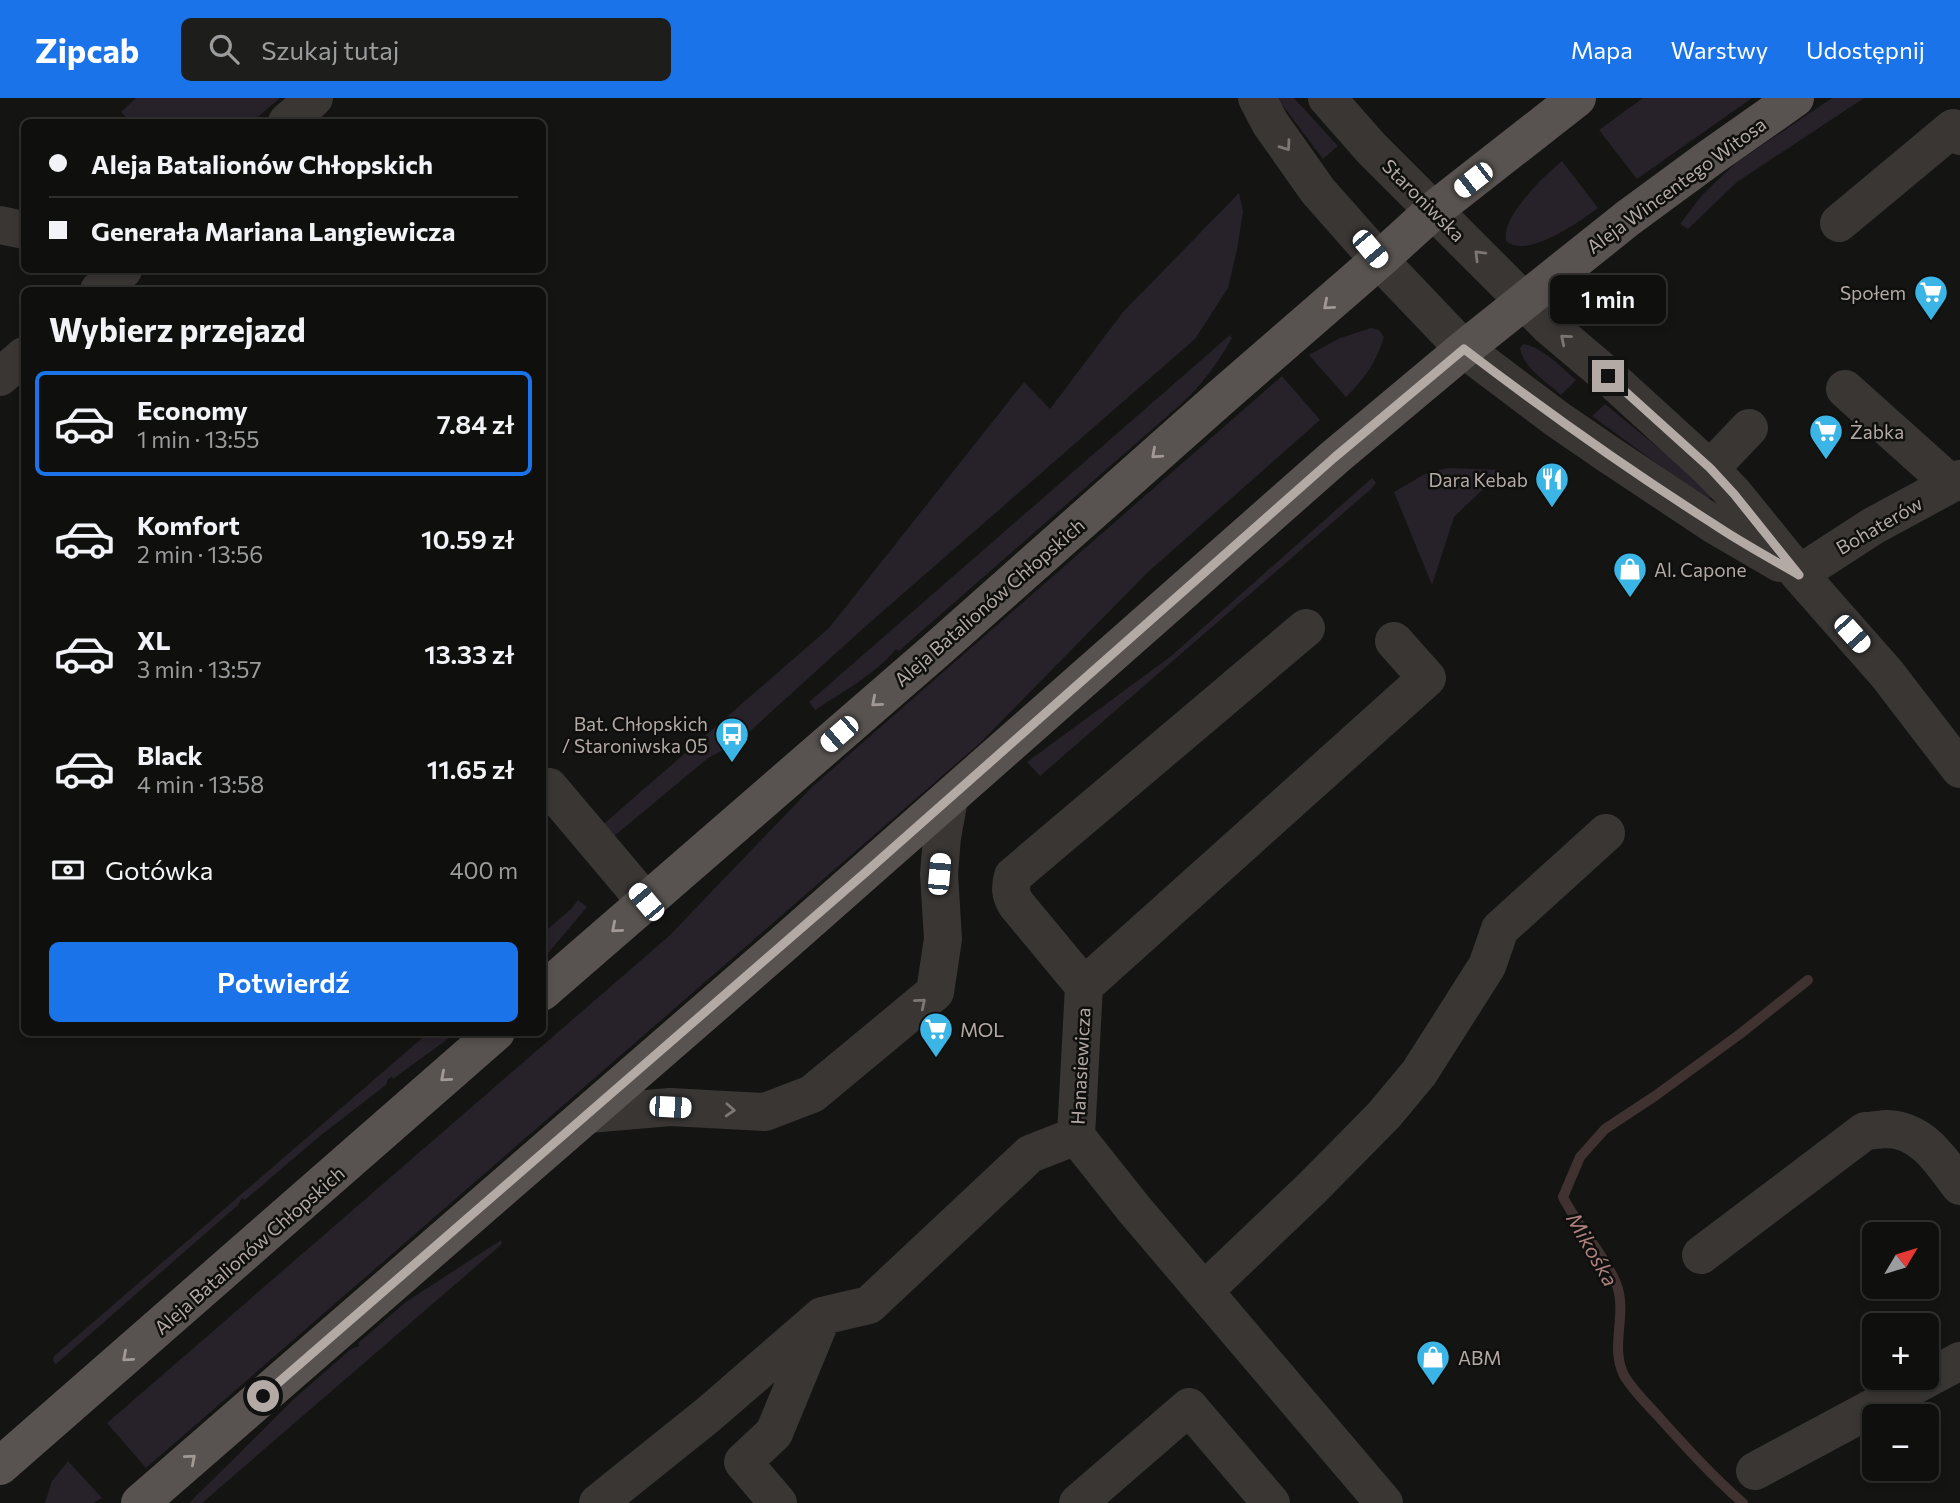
<!DOCTYPE html>
<html lang="pl">
<head>
<meta charset="utf-8">
<style>
  :root { --surface:#0f0f0e; --page:#1d1d1c; --text:#f1f3f6; --muted:#9b9c9e; --line:#2f2f2e; --accent:#1a73e8 }
  body { margin:0; font-family:Commissioner,sans-serif; background:var(--page); color:var(--text); height:100vh; display:flex; flex-direction:column; font-size:26px; white-space:nowrap }
  * { box-sizing:border-box; margin:0 }
  p { font-size:23px; color:var(--muted) }
  .icon { flex:none; width:38px; height:38px; fill:none; stroke:currentColor; stroke-width:2; stroke-linecap:round; stroke-linejoin:round }
  .map { position:relative; flex:1; overflow:hidden }
  .panel { position:absolute; left:21px; top:189px; width:525px; height:749px; display:flex; flex-direction:column; background:var(--surface); border-radius:10px; box-shadow:0 4px 10px #0003,0 0 0 2px var(--line) }
  .panel>* { flex:none }
  .top-card { position:absolute; left:21px; top:21px; width:525px; height:154px; border-radius:10px; box-shadow:0 4px 10px #0003,0 0 0 2px var(--line); display:grid; align-content:center; height:154px; padding:0 28px; background:var(--surface) }
  .needle { width:46px; rotate:52deg }
  .buttons { position:absolute; left:1862px; top:1124px; display:grid; gap:14px }
  .buttons a { display:grid; place-items:center; width:77px; height:77px; border-radius:10px; background:var(--surface); box-shadow:0 4px 10px #0003,0 0 0 2px var(--line); font-size:35px }
  .end { position:absolute; width:32px; height:32px; margin:-16px; border:9px solid #b4aaa5; background:#111; box-shadow:0 0 0 4px #111 }
  .from { border-radius:50% }
  .bubble { position:absolute; height:49px; border-radius:10px; background:var(--surface); box-shadow:0 4px 10px #0003,0 0 0 2px var(--line); font-size:23px; font-weight:600; line-height:49px; text-align:center }
  .car { position:absolute; width:21px; height:42px; margin:-21px -10px; border-radius:9px; box-shadow:0 0 5px 2px #0007; background:linear-gradient(#fff 24%,#345 0 40%,#fff 0 76%,#345 0 86%,#fff 0) }
  .top-card b { display:flex; align-items:center; gap:24px; height:66px; font-size:26px }
  .top-card b+b { border-top:2px solid var(--line) }
  .top-card i { width:18px; height:18px; background:var(--text) }
  ul { padding:0; list-style:none }
  li { display:flex; align-items:center; gap:21px; height:105px; margin:0 14px 10px; padding:0 14px; border:4px solid transparent; border-radius:10px }
  li div { flex:1 }
  li b { display:block; font-size:26px }
  li em { font-style:normal; font-weight:600 }
  li.selected { border-color:var(--accent) }
  li>.icon { width:63px; height:63px; stroke-width:1.5 }
  h2 { padding:0 28px; font-size:32px; line-height:84px }
  .pay { display:flex; align-items:center; gap:18px; height:77px; padding:0 28px; font-size:26px }
  .pay p { margin-inline-start:auto }
  .button { display:flex; gap:14px; margin-top:auto; padding:14px 28px }
  .button a { flex:1; height:80px; border-radius:10px; background:var(--accent); color:#fff; font-size:28px; font-weight:600; line-height:80px; text-align:center }
  header { display:flex; align-items:center; gap:42px; box-sizing:border-box; height:98px; padding:0 35px; background:var(--accent); color:#fff }
  header strong { font-size:33px }
  nav { display:flex; gap:38px; margin-inline-start:auto; font-size:24px }
  .search { width:490px; height:63px; background:var(--page); display:flex; align-items:center; gap:18px; box-sizing:border-box; padding:0 24px; border-radius:10px; color:var(--muted); font-size:26px }
  .map>svg:first-child { display:block }
  .green { fill:#272129 }
  .lines { fill:none; stroke-linecap:round; stroke-linejoin:round }
  .stream { stroke:#403231; stroke-width:10 }
  .minor { stroke:#393634; stroke-width:38 }
  .major { stroke:#585350; stroke-width:38 }
  .oneway { stroke:#7d7672 }
  .oneway2 { stroke:#a29994 }
  .route { stroke:#b4aaa5; stroke-width:9 }
  .labels { text-anchor:middle; dominant-baseline:central; stroke-width:5; stroke-linejoin:round; paint-order:stroke }
  .street-label { font-size:19px; fill:#b4aaa5; stroke:#0f0f0e }
  .poi-label { font-size:19px; fill:#b4aaa5; stroke:#0f0f0e; text-anchor:start }
  .water-label { font-size:21px; font-style:italic; fill:#ad827e; stroke:#0f0f0e }
</style>
</head>
<body>
<header>
<strong>Zipcab</strong>
<div class="search"><svg class="icon" aria-label="search" viewBox="0 0 24 24"><circle cx="10" cy="10" r="6"/><path d="M15 15l6 6"/></svg>Szukaj tutaj</div>
<nav><a>Mapa</a><a>Warstwy</a><a>Udostępnij</a></nav>
</header>
<div class="map">
<svg width="1960" height="1405" viewBox="0 0 1960 1405">
  <rect width="100%" height="100%" fill="#141413"/>
  <path class="green" d="M136 0H280L252 24H130L121 14Z
    M1277 0H1294L1338 48 1323 61Z
    M1643 0H1752L1637 81 1599 32Z
    M1832 0H1864L1737 84 1688 131 1680 126 1702 97 1737 64Z
    M1562 63 1598 110C1580 123 1527 162 1506 143 1501 118 1544 78 1562 63Z
    M1239 95 1243 113 1237 152 1228 190 1195 241 867 527 737 645 708 660 613 739 599 730 829 530 1024 284 1050 311 1123 214Z
    M1371 230 1379 232 1384 239C1377 263 1364 282 1346 299L1309 257 1340 240Z
    M1230 237 1232 240C1218 265 1202 287 1181 306L899 553 896 551C877 575 841 595 815 612L809 604Z
    M1523 246C1543 249 1561 269 1576 282L1561 297C1547 284 1523 270 1520 250Z
    M1282 278 1320 322 1147 475 980 645 146 1370 107 1325 669 838 813 688Z
    M1605 306 1707 390 1711 398 1710 400H1704L1592 318Z
    M1448 370 1503 372 1454 419 1432 487 1394 394 1425 376Z
    M1372 380 1376 385 1370 392 1040 678 1027 664 1170 559Z
    M578 802 587 809 543 861V835L571 811Z
    M428 935H456L393 981 392 979 388 981 386 987 321 1037 245 1102 242 1100 238 1107 56 1266 53 1263 54 1258Z
    M501 1142 502 1146 202 1405H189L296 1299 351 1251 359 1248 358 1245 406 1204Z
    M68 1363 102 1400 93 1405H45L52 1383Z"/>
  <g class="lines">
    <path class="stream" d="M1743 1405C1712 1378 1684 1347 1657 1317 1647 1306 1628 1287 1623 1275 1610 1247 1628 1215 1616 1185 1603 1154 1578 1129 1563 1099L1580 1059 1605 1031 1655 998 1740 936 1808 882"/>
    <path class="minor" d="M1257 0 1270 25 1318 93 1379 162 1464 251 1557 321 1608 356 1713 426 1780 465
      M1327 0 1371 50 1549 228 1608 278 1710 371 1734 396 1799 476 1887 576 1960 671
      M287 24 314 0
      M1839 125 1953 30 1960 38
      M0 127 24 132
      M99 192 123 172
      M0 279 24 258
      M1845 291 1951 386
      M1710 371 1749 330
      M1799 476 1873 428 1960 381
      M549 689 646 804
      M1084 888 1016 806C1010 796 1010 789 1013 778L1306 530
      M589 1016 670 1009 765 1014 812 996 935 894 943 841 939 776 942 739 949 701
      M1701 1157 1865 1033C1872 1033 1880 1031 1887 1031 1923 1032 1941 1063 1960 1088
      M1204 1193 1312 1090 1384 1017 1419 975 1487 868 1500 831 1606 735
      M1755 1373 1960 1263
      M598 1405 709 1316 822 1218 869 1207 1030 1056 1076 1038
      M778 1405 743 1364 774 1335 819 1226
      M1078 1405 1189 1309 1271 1405
      M1384 1405 1134 1111 1076 1038 1084 888 1427 580 1394 543"/>
    <path class="major" d="M542 894 935 553 1219 301 1379 162 1434 112 1577 0
      M0 1368 496 934
      M140 1405 782 847 1335 359 1464 251 1628 120 1711 59 1795 0"/>
  </g>
  <defs><path id="oneway-chevron" d="M-2-3.5L2.5 0L-2 3.5" fill="none" stroke-width="1.6" stroke-linecap="round" stroke-linejoin="round" transform="scale(1.75)"/></defs>
  <g class="oneway">
    <use href="#oneway-chevron" transform="translate(1286 48) rotate(55)"/>
    <use href="#oneway-chevron" transform="translate(1479 157) rotate(-135)"/>
    <use href="#oneway-chevron" transform="translate(1565 241) rotate(-140)"/>
    <use href="#oneway-chevron" transform="translate(921 905) rotate(-40)"/>
    <use href="#oneway-chevron" transform="translate(730 1012) rotate(3)"/>
  </g>
  <g class="oneway2">
    <use href="#oneway-chevron" transform="translate(1328 207) rotate(139)"/>
    <use href="#oneway-chevron" transform="translate(1156 356) rotate(138)"/>
    <use href="#oneway-chevron" transform="translate(876 604) rotate(139)"/>
    <use href="#oneway-chevron" transform="translate(616 830) rotate(139)"/>
    <use href="#oneway-chevron" transform="translate(445 979) rotate(139)"/>
    <use href="#oneway-chevron" transform="translate(127 1259) rotate(139)"/>
    <use href="#oneway-chevron" transform="translate(191 1361) rotate(-41)"/>
  </g>
  <g class="lines">
    <path class="route" d="M263 1298 866 774 1335 359 1464 251C1544 312 1627 371 1712 425 1740 444 1770 460 1799 477L1734 396 1710 370 1608 278"/>
  </g>
  <defs>
    <g id="supermarket-pin" transform="scale(1.75)"><path d="M0 17L-7.5 6A9.5 9.5 0 1 1 7.5 6Z" fill="#3ab5e5" stroke="#0f0f0e"/><path d="M-6-5.5h2.5l.6 2H6L4.5 2H-2.5L-4.4-4H-6ZM-1.5 3.2a1.3 1.3 0 1 0 .1 0ZM3 3.2a1.3 1.3 0 1 0 .1 0Z" fill="#fff"/></g>
    <g id="restaurant-pin" transform="scale(1.75)"><path d="M0 17L-7.5 6A9.5 9.5 0 1 1 7.5 6Z" fill="#3ab5e5" stroke="#0f0f0e"/><path d="M-5-6h1v4h1v-4h1v4h1v-4h1v5L-1.5 .5V6h-2V.5L-5-1ZM5-6V6H3V1.5H1.5Q1.5-4 5-6Z" fill="#fff"/></g>
    <g id="shop-pin" transform="scale(1.75)"><path d="M0 17L-7.5 6A9.5 9.5 0 1 1 7.5 6Z" fill="#3ab5e5" stroke="#0f0f0e"/><path d="M-5-2.5h2.3a2.7 3.5 0 0 1 5.4 0H5L5.5 6h-11ZM-1.5-2.5h3a1.5 2.3 0 0 0-3 0Z" fill="#fff"/></g>
    <g id="bus-pin" transform="scale(1.75)"><path d="M0 17L-7.5 6A9.5 9.5 0 1 1 7.5 6Z" fill="#3ab5e5" stroke="#0f0f0e"/><path d="M-5-6H5V4H4V6H2V4H-2V6H-4V4H-5ZM-3.5-4V0h7V-4ZM-3.5 1.2v1.5H-2V1.2ZM2 1.2v1.5H3.5V1.2Z" fill="#fff"/></g>
  </defs>
  <g fill-rule="evenodd">
    <use href="#supermarket-pin" x="1931" y="194"/>
    <use href="#supermarket-pin" x="1826" y="333"/>
    <use href="#restaurant-pin" x="1552" y="381"/>
    <use href="#shop-pin" x="1630" y="471"/>
    <use href="#bus-pin" x="732" y="636"/>
    <use href="#supermarket-pin" x="936" y="931"/>
    <use href="#shop-pin" x="1433" y="1259"/>
  </g>
  <g class="labels">
    <g class="street-label">
      <text transform="translate(1676 87) rotate(-36)">Aleja Wincentego Witosa</text>
      <text transform="translate(1424 102) rotate(45)">Staroniwska</text>
      <text transform="translate(1879 427) rotate(-30)">Bohaterów</text>
      <text transform="translate(989 504) rotate(-41)">Aleja Batalionów Chłopskich</text>
      <text transform="translate(1080 968) rotate(-87)">Hanasiewicza</text>
      <text transform="translate(249 1152) rotate(-41)">Aleja Batalionów Chłopskich</text>
    </g>
    <g class="poi-label">
      <text x="1906" y="194" text-anchor="end">Społem</text>
      <text x="1850" y="333">Żabka</text>
      <text x="1528" y="381" text-anchor="end">Dara Kebab</text>
      <text x="1654" y="471">Al. Capone</text>
      <text x="708" y="625" text-anchor="end">Bat. Chłopskich<tspan x="708" dy="22">/ Staroniwska 05</tspan></text>
      <text x="960" y="931">MOL</text>
      <text x="1458" y="1259">ABM</text>
    </g>
    <g class="water-label">
      <text transform="translate(1593 1151) rotate(60)">Mikośka</text>
    </g>
  </g>
</svg>
<div class="buttons">
<a><svg class="needle" viewBox="-14 -14 28 28"><path d="M0-13l5 13h-10z" fill="#e53935"/><path d="M0 13l5-13h-10z" fill="#9b9c9e"/></svg></a>
<a>+</a>
<a>−</a>
</div>
<i class="end from" style="left:263px;top:1298px"></i>
<i class="end" style="left:1608px;top:278px"></i>
<div class="bubble" style="left:1550px;top:177px;width:116px">1 min</div>
<i class="car" style="left:1473px;top:82px;rotate:232deg"></i>
<i class="car" style="left:1370px;top:151px;rotate:140deg"></i>
<i class="car" style="left:1852px;top:536px;rotate:138deg"></i>
<i class="car" style="left:839px;top:636px;rotate:229deg"></i>
<i class="car" style="left:939px;top:776px;rotate:5deg"></i>
<i class="car" style="left:646px;top:804px;rotate:320deg"></i>
<i class="car" style="left:670px;top:1009px;rotate:93deg"></i>
<div class="top-card">
<b><i class="from"></i>Aleja Batalionów Chłopskich</b>
<b><i></i>Generała Mariana Langiewicza</b>
</div>
<section class="panel">
<h2>Wybierz przejazd</h2>
<ul>
<li class="selected"><svg class="icon" aria-label="car" viewBox="0 0 24 24"><path d="M5 17H2v-5l4-1 3-4h7l3 4 3 1v5h-3M9 17h6M6 11h13"/><circle cx="7" cy="17" r="2"/><circle cx="17" cy="17" r="2"/></svg><div><b>Economy</b><p>1 min · 13:55</p></div><em>7.84 zł</em></li>
<li><svg class="icon" aria-label="car" viewBox="0 0 24 24"><path d="M5 17H2v-5l4-1 3-4h7l3 4 3 1v5h-3M9 17h6M6 11h13"/><circle cx="7" cy="17" r="2"/><circle cx="17" cy="17" r="2"/></svg><div><b>Komfort</b><p>2 min · 13:56</p></div><em>10.59 zł</em></li>
<li><svg class="icon" aria-label="car" viewBox="0 0 24 24"><path d="M5 17H2v-5l4-1 3-4h7l3 4 3 1v5h-3M9 17h6M6 11h13"/><circle cx="7" cy="17" r="2"/><circle cx="17" cy="17" r="2"/></svg><div><b>XL</b><p>3 min · 13:57</p></div><em>13.33 zł</em></li>
<li><svg class="icon" aria-label="car" viewBox="0 0 24 24"><path d="M5 17H2v-5l4-1 3-4h7l3 4 3 1v5h-3M9 17h6M6 11h13"/><circle cx="7" cy="17" r="2"/><circle cx="17" cy="17" r="2"/></svg><div><b>Black</b><p>4 min · 13:58</p></div><em>11.65 zł</em></li>
</ul>
<div class="pay"><svg class="icon" aria-label="cash" viewBox="0 0 24 24"><path d="M3 7h18v10H3z"/><circle cx="12" cy="12" r="2"/></svg>Gotówka<p>400 m</p></div>
<div class="button"><a>Potwierdź</a></div>
</section>
</div>
</body>
</html>
